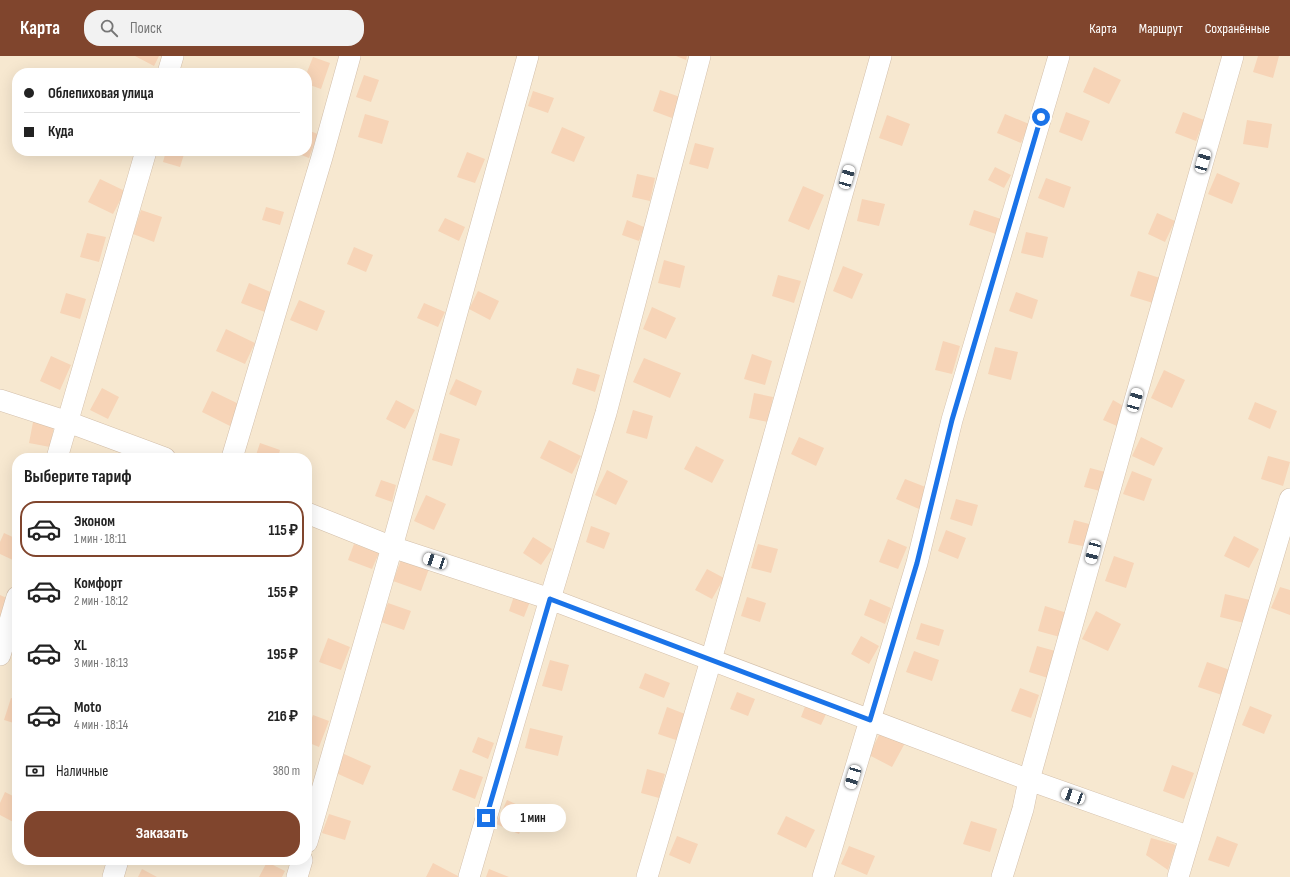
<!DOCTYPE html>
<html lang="ru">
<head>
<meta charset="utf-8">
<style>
  :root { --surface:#fff; --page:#f2f2f2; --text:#222; --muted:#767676; --line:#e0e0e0; --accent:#80452d }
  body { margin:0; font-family:"Sofia Sans Condensed",sans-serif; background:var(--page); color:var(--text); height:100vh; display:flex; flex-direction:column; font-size:15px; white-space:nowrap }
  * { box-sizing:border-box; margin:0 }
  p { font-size:13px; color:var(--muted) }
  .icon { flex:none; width:22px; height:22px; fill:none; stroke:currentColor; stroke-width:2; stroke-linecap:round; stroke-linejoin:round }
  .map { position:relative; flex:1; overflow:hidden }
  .panel { position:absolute; left:12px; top:397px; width:300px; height:412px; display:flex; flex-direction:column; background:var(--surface); border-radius:16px; box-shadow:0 4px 16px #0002 }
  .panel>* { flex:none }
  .top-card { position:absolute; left:12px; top:12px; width:300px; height:88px; border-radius:16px; box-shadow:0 4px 16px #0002; display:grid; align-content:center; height:88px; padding:0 12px; background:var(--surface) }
  .end { position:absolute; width:18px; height:18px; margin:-9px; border:5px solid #1a73e8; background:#fff; box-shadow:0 0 0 2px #fff }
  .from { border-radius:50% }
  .bubble { position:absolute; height:28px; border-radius:14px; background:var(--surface); box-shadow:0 4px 16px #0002; font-size:13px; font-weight:700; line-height:28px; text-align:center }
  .car { position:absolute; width:12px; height:24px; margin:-12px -6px; border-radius:5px; box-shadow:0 0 3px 1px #0007; background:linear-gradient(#fff 24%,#345 0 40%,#fff 0 76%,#345 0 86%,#fff 0) }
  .top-card b { display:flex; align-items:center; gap:14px; height:38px; font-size:15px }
  .top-card b+b { border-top:1px solid var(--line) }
  .top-card i { width:10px; height:10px; background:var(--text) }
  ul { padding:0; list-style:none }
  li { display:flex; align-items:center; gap:12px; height:56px; margin:0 8px 6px; padding:0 4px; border:2px solid transparent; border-radius:16px }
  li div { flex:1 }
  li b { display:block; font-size:15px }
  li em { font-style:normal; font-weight:700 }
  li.selected { border-color:var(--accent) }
  li>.icon { width:36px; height:36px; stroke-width:1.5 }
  h2 { padding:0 12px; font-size:18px; line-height:48px }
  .pay { display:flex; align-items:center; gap:10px; height:44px; padding:0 12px; font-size:15px }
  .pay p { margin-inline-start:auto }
  .primary-button { display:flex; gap:8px; margin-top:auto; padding:8px 12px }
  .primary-button a { flex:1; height:46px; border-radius:16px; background:var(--accent); color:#fff; font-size:16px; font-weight:700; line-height:46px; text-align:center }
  header { display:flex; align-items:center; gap:24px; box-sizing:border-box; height:56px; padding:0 20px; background:var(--accent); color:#fff }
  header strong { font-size:19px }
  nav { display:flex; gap:22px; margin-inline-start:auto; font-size:14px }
  .search { width:280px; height:36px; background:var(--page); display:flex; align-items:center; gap:10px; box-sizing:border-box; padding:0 14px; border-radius:16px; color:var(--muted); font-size:15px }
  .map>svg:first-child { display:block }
  .residential { fill:#f7e8d0; fill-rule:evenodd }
  .building { fill:#f7d4b7 }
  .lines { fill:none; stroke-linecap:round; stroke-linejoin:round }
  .street-casing { stroke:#d3bfaa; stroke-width:22 }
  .street { stroke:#fff; stroke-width:21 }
  .route { stroke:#1a73e8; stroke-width:5 }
</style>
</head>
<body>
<header>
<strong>Карта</strong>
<div class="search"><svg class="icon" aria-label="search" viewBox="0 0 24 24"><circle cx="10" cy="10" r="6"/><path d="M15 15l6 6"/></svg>Поиск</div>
<nav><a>Карта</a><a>Маршрут</a><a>Сохранённые</a></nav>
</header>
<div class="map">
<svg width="1290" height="821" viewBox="0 0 1290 821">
  <rect width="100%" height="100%" fill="#fef5e2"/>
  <path class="residential" d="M0 0H1290V821H0ZM17 17H307V95H17ZM17 402H307V804H17Z"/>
  <path class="building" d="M135 0H159L154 10Z
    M676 0H687L686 4Z
    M1258 0H1279L1273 22 1253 16Z
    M313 1 330 7 321 33 307 28V16Z
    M1094 11 1121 24 1109 48 1083 36Z
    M364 19 379 24 371 46 356 41Z
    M660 34 680 41 672 62 653 55Z
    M533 35 554 42 548 57 528 50Z
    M1066 56 1090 65 1082 85 1059 76Z
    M1183 56 1204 64 1196 85 1175 77Z
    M365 58 389 65 382 88 358 81Z
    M1005 58 1029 68 1021 87 997 77Z
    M887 59 910 68 902 90 879 82Z
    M1247 64 1272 68 1268 92 1243 88Z
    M562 71 585 81 574 106 551 97Z
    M307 74 318 78 309 102 291 95H307Z
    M695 87 714 92 708 113 689 108Z
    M166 95H185L180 111 163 106Z
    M467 96 485 103 475 127 457 121Z
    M995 111 1011 119 1004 132 988 124Z
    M1217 117 1240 127 1232 148 1208 138Z
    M637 118 655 122 650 145 632 141Z
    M1046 122 1071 131 1064 152 1038 142Z
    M100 123 125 135 113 158 88 146Z
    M803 130 824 139 809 174 788 165Z
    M862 143 885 148 879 170 857 165Z
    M266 151 284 156 280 169 262 164Z
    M141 154 162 161 154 186 133 178Z
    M974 154 1001 163 996 178 969 169Z
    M1157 157 1175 165 1165 186 1148 178Z
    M445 162 465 171 459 185 438 175Z
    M627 164 644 171 639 185 622 179Z
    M1026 176 1048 181 1043 202 1021 197Z
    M87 177 106 181 99 206 80 201Z
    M354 191 373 199 366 216 347 208Z
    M664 204 685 210 680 232 658 227Z
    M843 210 863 218 852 243 833 235Z
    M1138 215 1160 222 1153 247 1130 240Z
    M778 219 801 225 794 247 772 240Z
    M249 227 273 237 265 256 241 247Z
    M478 235 499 245 490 264 469 253Z
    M1016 236 1038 244 1032 263 1009 255Z
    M66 237 86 243 80 263 60 257Z
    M299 244 325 255 317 275 290 264Z
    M424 247 445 256 438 271 417 262Z
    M652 251 676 262 666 283 643 273Z
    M226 273 255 287 245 308 216 295Z
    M943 285 960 290 952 318 935 314Z
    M995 291 1018 296 1011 324 988 318Z
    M752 298 772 305 765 329 744 323Z
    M51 300 71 309 60 334 40 325Z
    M644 302 681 317 670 342 633 326Z
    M577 312 600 319 595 336 572 328Z
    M1164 314 1185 324 1172 352 1151 342Z
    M456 323 482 335 476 350 449 338Z
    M102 332 119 341 108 363 90 354Z
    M212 335 241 349 230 370 202 356Z
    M754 337 773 341 768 366 749 362Z
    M396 344 415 354 405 373 386 363Z
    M1113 344 1127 352 1117 370 1103 364Z
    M1255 346 1277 355 1270 373 1248 363Z
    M633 354 653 360 647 383 626 377Z
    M34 361 55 365 50 391 29 387Z
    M440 377 460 383 452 410 432 404Z
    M799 381 824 392 816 410 791 398Z
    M1141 381 1163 392 1154 410 1132 400Z
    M549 384 581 400 572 418 540 402Z
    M260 387 280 394 278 402H255Z
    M696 390 724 404 712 427 684 413Z
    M1268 400 1290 406 1283 430 1261 423Z
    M1090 412 1109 417 1104 436 1084 431Z
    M607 414 628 425 616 449 595 439Z
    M1132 415 1152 423 1144 445 1123 438Z
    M905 423 928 432 919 453 896 443Z
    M381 424 396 429 392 446 375 440Z
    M426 439 446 448 434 474 414 465Z
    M956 443 978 449 972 470 950 463Z
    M1074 464 1093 469 1087 491 1068 487Z
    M591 470 610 477 604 493 586 486Z
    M946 474 966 482 958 503 938 495Z
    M4 477 17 483V500L15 505 0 498V486Z
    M1234 480 1259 493 1249 512 1224 500Z
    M533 481 552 493 541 509 523 497Z
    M888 483 907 491 898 513 879 506Z
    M354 488 379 497 372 513 348 504Z
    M758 488 778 493 771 517 751 512Z
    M403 499 430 510 421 535 393 525Z
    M1114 500 1134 507 1126 532 1105 525Z
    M707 513 724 522 712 543 695 534Z
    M1280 531 1290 534V559L1271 552Z
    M515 537 531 543 524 561 509 555Z
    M1225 538 1250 544 1244 567 1220 561Z
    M0 539 11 544 0 569Z
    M747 541 766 547 760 566 741 560Z
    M870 543 891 552 885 568 864 559Z
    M388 547 411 555 404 574 381 566Z
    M1045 550 1067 557 1060 581 1038 575Z
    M1096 555 1121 568 1108 595 1082 583Z
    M921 567 944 574 939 590 916 583Z
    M861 580 879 590 869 608 851 598Z
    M328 582 350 591 341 614 319 606Z
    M1037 590 1059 596 1051 623 1029 616Z
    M914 595 939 604 932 625 906 616Z
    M550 604 569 609 562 635 542 630Z
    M1207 606 1230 614 1222 639 1198 631Z
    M645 617 670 627 664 642 639 632Z
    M1020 632 1039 639 1031 662 1011 655Z
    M737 636 755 643 748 660 730 653Z
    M11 642 17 644V668L4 664Z
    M806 648 827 656 821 669 801 661Z
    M1250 650 1272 659 1264 678 1242 669Z
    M667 651 685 658 676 684 658 678Z
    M313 659 329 665 319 691 307 686V676Z
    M530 672 563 680 558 700 525 692Z
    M881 675 905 687 892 711 869 699Z
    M478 681 494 687 488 703 472 696Z
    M344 698 371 710 363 729 336 717Z
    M1172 709 1194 717 1184 743 1163 735Z
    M460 713 483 721 475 743 452 734Z
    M647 713 665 718 659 742 641 737Z
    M5 736 17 742V768L0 759V747Z
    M507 744 529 754 519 778 496 768Z
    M329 758 351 765 345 784 322 777Z
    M786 760 815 774 806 792 777 778Z
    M971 765 997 773 990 796 963 788Z
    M677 780 698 788 690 808 669 799Z
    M1217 780 1238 788 1229 811 1208 804Z
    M1151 782 1176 789 1168 814 1146 799Z
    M849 790 875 800 867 819 841 808Z
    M267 806 285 815 282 821H259Z
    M433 807 458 820V821H426Z
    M142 813 157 821H138Z
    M489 813 509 821H486Z"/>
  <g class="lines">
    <g class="street-casing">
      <path id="street" d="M168 17 173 0
        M0 344 68 366 165 402
        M57 402 146 95
        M232 402 322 101 350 0
        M307 457 392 491 550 543 1029 724 1190 781
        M0 599 17 541
        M307 786 392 491 528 0
        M113 821 118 804
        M297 821 302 804
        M469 821 550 543 606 357 700 0
        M647 821 711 604 881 0
        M823 821 917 507 952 364 1059 0
        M1002 821 1023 753 1029 724 1135 344 1233 0
        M1178 821 1290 443"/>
    </g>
    <use href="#street" class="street"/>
  </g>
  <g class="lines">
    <path class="route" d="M486 762 550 543 870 664 917 507 952 364 1041 61"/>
  </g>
</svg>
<i class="end from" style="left:1041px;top:61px"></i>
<i class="end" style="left:486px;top:762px"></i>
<div class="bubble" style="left:500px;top:748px;width:66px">1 мин</div>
<i class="car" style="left:1203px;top:105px;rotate:16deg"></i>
<i class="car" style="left:847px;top:121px;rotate:16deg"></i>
<i class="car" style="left:1135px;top:344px;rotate:16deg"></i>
<i class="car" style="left:1093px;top:496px;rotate:195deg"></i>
<i class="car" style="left:435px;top:505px;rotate:288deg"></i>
<i class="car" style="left:853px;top:721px;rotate:197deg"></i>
<i class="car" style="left:1073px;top:740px;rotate:290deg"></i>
<div class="top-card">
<b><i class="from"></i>Облепиховая улица</b>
<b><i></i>Куда</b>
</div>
<section class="panel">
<h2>Выберите тариф</h2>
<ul>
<li class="selected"><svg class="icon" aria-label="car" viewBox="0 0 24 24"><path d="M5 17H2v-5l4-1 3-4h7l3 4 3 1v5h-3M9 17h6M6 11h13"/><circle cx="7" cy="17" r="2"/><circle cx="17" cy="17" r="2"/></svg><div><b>Эконом</b><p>1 мин · 18:11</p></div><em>115 ₽</em></li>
<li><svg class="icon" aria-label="car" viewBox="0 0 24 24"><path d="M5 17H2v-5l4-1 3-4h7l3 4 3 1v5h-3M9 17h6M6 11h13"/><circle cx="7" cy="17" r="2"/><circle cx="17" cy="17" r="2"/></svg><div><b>Комфорт</b><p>2 мин · 18:12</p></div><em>155 ₽</em></li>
<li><svg class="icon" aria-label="car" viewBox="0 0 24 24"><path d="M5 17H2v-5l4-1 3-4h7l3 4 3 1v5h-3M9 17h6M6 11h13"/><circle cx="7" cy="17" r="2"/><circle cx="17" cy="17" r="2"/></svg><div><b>XL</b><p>3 мин · 18:13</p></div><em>195 ₽</em></li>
<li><svg class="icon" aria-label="car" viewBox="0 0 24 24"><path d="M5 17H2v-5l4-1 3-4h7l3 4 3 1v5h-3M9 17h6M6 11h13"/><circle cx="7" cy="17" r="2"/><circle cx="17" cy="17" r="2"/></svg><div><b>Moto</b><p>4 мин · 18:14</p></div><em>216 ₽</em></li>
</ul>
<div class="pay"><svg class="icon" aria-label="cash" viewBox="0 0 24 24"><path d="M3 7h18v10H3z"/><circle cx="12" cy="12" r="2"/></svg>Наличные<p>380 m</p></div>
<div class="primary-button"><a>Заказать</a></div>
</section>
</div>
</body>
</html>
